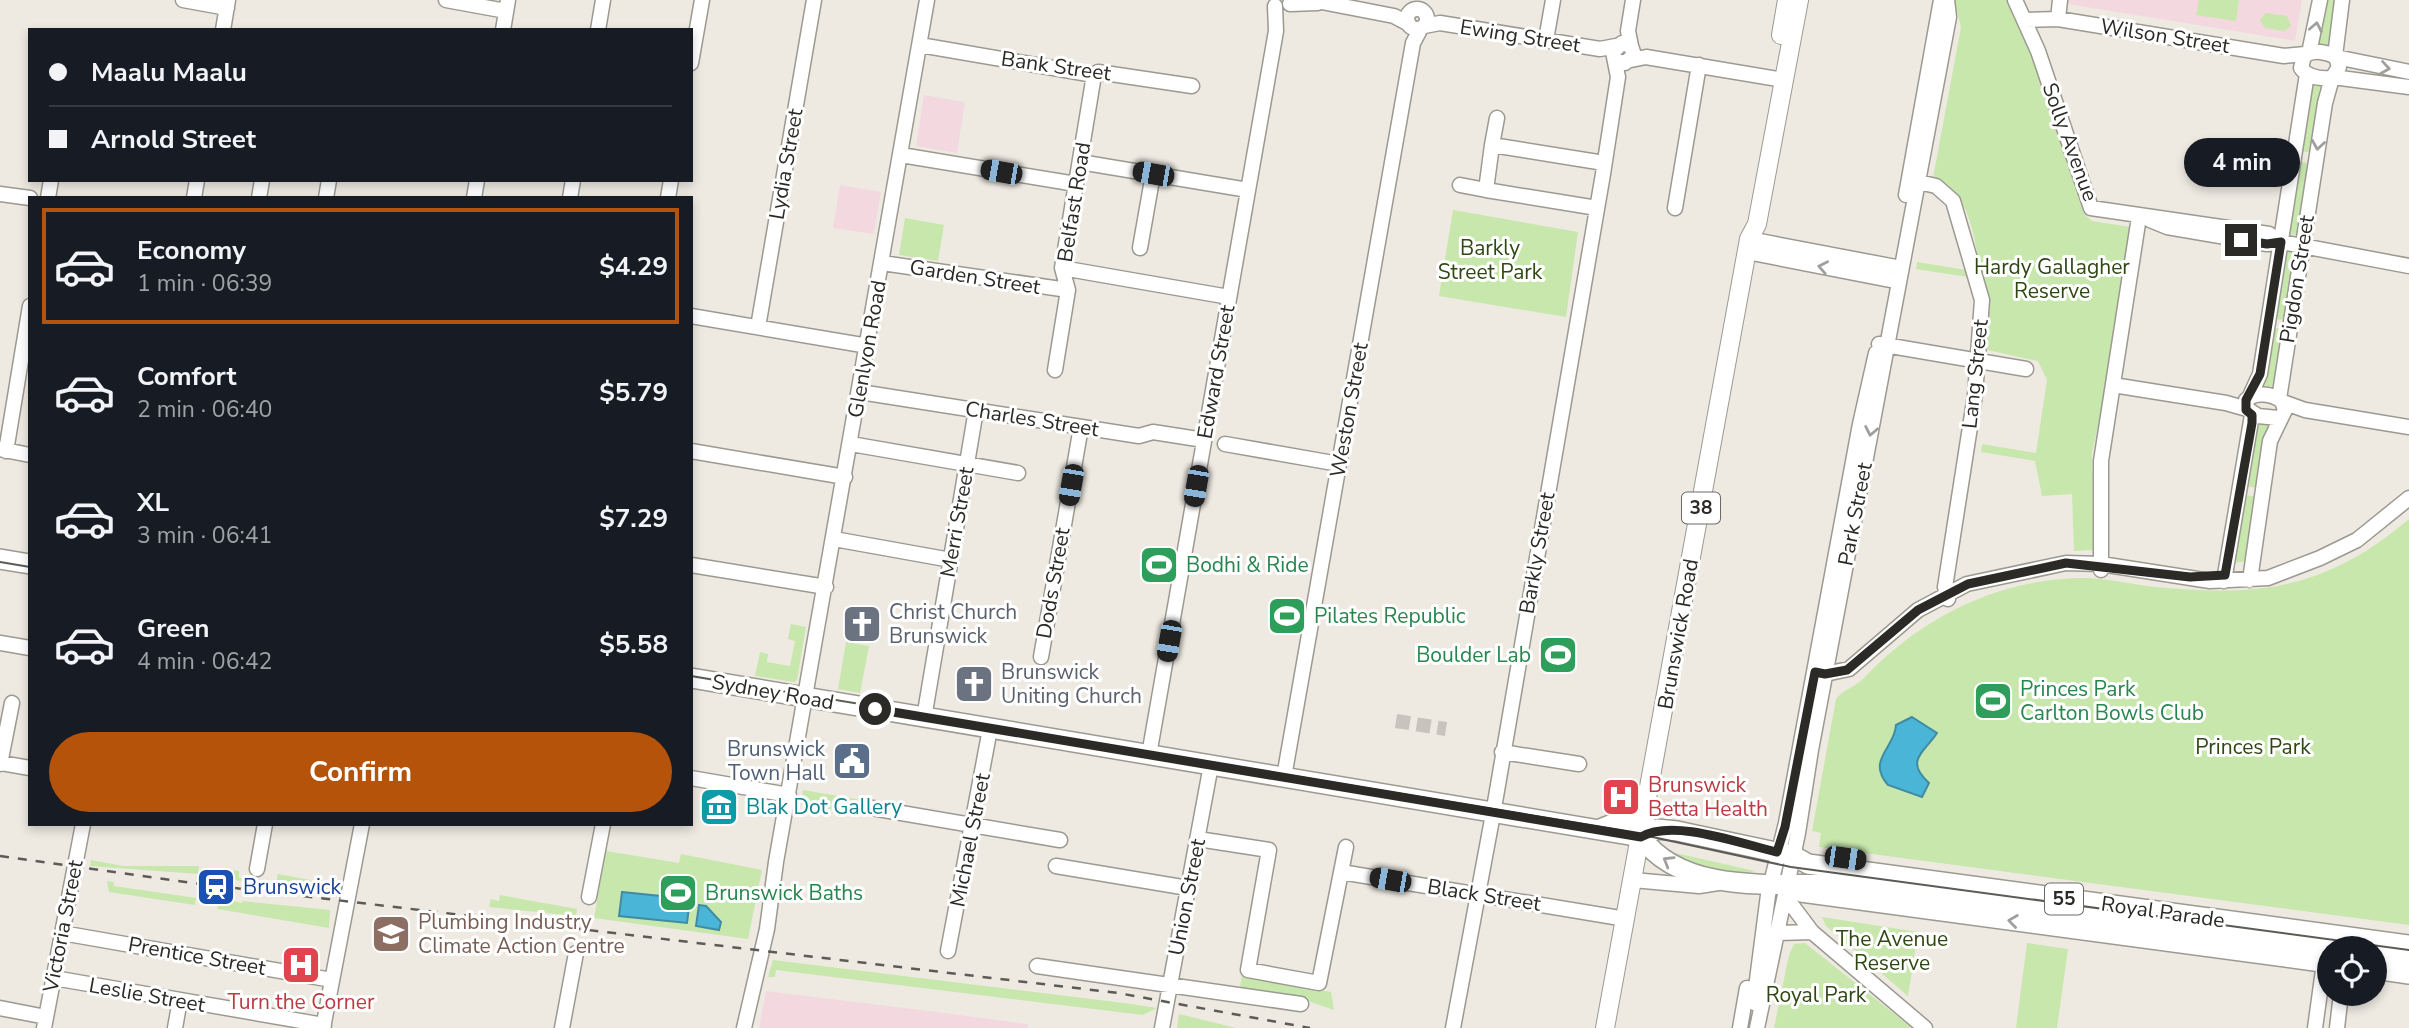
<!DOCTYPE html>
<html lang="en">
<head>
<meta charset="utf-8">
<style>
  :root { --surface:#171b24; --page:#20242c; --text:#f1f3f6; --muted:#9ea1a6; --line:#363941; --accent:#b45309 }
  body { margin:0; font-family:"Nunito Sans",sans-serif; background:var(--page); color:var(--text); height:100vh; display:flex; flex-direction:column; font-size:26px; white-space:nowrap }
  * { box-sizing:border-box; margin:0 }
  p { font-size:23px; color:var(--muted) }
  .icon { flex:none; width:38px; height:38px; fill:none; stroke:currentColor; stroke-width:2; stroke-linecap:round; stroke-linejoin:round }
  .map { position:relative; flex:1; overflow:hidden }
  .panel { position:absolute; left:28px; top:196px; width:665px; height:630px; display:flex; flex-direction:column; background:var(--surface); border-radius:0px; box-shadow:0 4px 10px #0003 }
  .panel>* { flex:none }
  .hud { position:absolute; left:28px; top:28px; width:665px; height:154px; border-radius:0px; box-shadow:0 4px 10px #0003; display:grid; align-content:center; height:154px; padding:0 21px; background:var(--surface) }
  .controls { position:absolute; left:2317px; top:936px; display:grid; gap:14px }
  .controls a { display:grid; place-items:center; width:70px; height:70px; border-radius:50%; background:var(--surface); box-shadow:0 4px 10px #0003; font-size:35px }
  .end { position:absolute; width:32px; height:32px; margin:-16px; border:9px solid #2b2a27; background:#fff; box-shadow:0 0 0 4px #fff }
  .from { border-radius:50% }
  .bubble { position:absolute; height:49px; border-radius:24px; background:var(--surface); box-shadow:0 4px 10px #0003; font-size:23px; font-weight:700; line-height:49px; text-align:center }
  .car { position:absolute; width:21px; height:42px; margin:-21px -10px; border-radius:9px; box-shadow:0 0 5px 2px #0007; background:linear-gradient(#222 24%,#8ab4d8 0 40%,#222 0 76%,#8ab4d8 0 86%,#222 0) }
  .hud b { display:flex; align-items:center; gap:24px; height:66px; font-size:26px }
  .hud b+b { border-top:2px solid var(--line) }
  .hud i { width:18px; height:18px; background:var(--text) }
  ul { padding:12px 0 0; list-style:none }
  li { display:flex; align-items:center; gap:21px; height:116px; margin:0 14px 10px; padding:0 7px; border:4px solid transparent; border-radius:0px }
  li div { flex:1 }
  li b { display:block; font-size:26px }
  li em { font-style:normal; font-weight:700 }
  li.selected { border-color:var(--accent) }
  li>.icon { width:63px; height:63px; stroke-width:1.5 }
  .primary-button { display:flex; gap:14px; margin-top:auto; padding:14px 21px }
  .primary-button a { flex:1; height:80px; border-radius:42px; background:var(--accent); color:#fff; font-size:28px; font-weight:700; line-height:80px; text-align:center }
  .map>svg:first-child { display:block }
  .education { fill:#f3d9df }
  .green { fill:#c7e7ac }
  .water { fill:#4bb5d7; stroke:#418ba2; stroke-width:2 }
  .lines { fill:none; stroke-linecap:round; stroke-linejoin:round }
  .minor-tunnel { stroke:#c7c4bd; stroke-width:14; stroke-dasharray:14 7; stroke-linecap:butt }
  .minor-casing { stroke:#9c9991; stroke-width:17 }
  .major-casing { stroke:#9c9991; stroke-width:20 }
  .highway-casing { stroke:#9c9991; stroke-width:22 }
  .minor { stroke:#fff; stroke-width:14 }
  .major { stroke:#fff; stroke-width:18 }
  .highway { stroke:#fff; stroke-width:19 }
  .tram { stroke:#5d5b57; stroke-width:2 }
  .rail { stroke:#5d5b57; stroke-width:2.5; stroke-dasharray:9 9; stroke-linecap:butt }
  .oneway { stroke:#a09f9e }
  .route { stroke:#2b2a27; stroke-width:9 }
  .labels { text-anchor:middle; dominant-baseline:central; stroke-width:6; stroke-linejoin:round; paint-order:stroke }
  .shield { fill:#fff; stroke:#6b6a68; stroke-width:2 }
  .shield-label { font-size:19px; font-weight:bold; fill:#2b2a27 }
  .street-label { font-size:21px; fill:#2b2a27; stroke:#fff }
  .park-label { font-size:21px; fill:#2f4713; stroke:#fff }
  .leisure-label { font-size:21px; fill:#27864d; stroke:#fff; text-anchor:start }
  .worship-label { font-size:21px; fill:#5b616d; stroke:#fff; text-anchor:start }
  .service-label { font-size:21px; fill:#4e5e75; stroke:#fff; text-anchor:end }
  .health-label { font-size:21px; fill:#be3a42; stroke:#fff; text-anchor:start }
  .culture-label { font-size:21px; fill:#0d838f; stroke:#fff; text-anchor:start }
  .transit-label { font-size:21px; fill:#164399; stroke:#fff; text-anchor:start }
  .education-label { font-size:21px; fill:#785e54; stroke:#fff; text-anchor:start }
</style>
</head>
<body>
<div class="map">
<svg width="2409" height="1028" viewBox="0 0 2409 1028">
  <rect width="100%" height="100%" fill="#eeeae2"/>
  <path class="education" d="M2062 0H2302L2295 41 2062 3Z
    M924 95 965 102 957 153 916 146Z
    M840 185 881 192 874 234 833 228Z
    M766 991 937 1012 1028 1024V1028H759Z"/>
  <path class="green" d="M1954 0H2009L2029 47 2084 214 2092 221 2131 227 2108 380 2092 453 2093 550 2074 551 2072 494 2042 496 2035 461 1981 452 1982 444 2036 453 2047 380 2038 361 1983 349C1981 308 1983 233 1959 198 1953 188 1943 183 1933 178L1961 27Z
    M2199 0H2239L2236 21 2196 15Z
    M2323 0H2339L2333 52 2314 48Z
    M2266 13 2287 16 2291 26 2284 31 2265 28 2260 20Z
    M2309 84 2327 87 2315 153 2299 151Z
    M2297 161 2313 164 2301 236 2285 233Z
    M1453 210 1578 232 1566 317 1439 296Z
    M905 218 944 225 938 261 899 255Z
    M2284 250 2298 252 2286 320 2274 319Z
    M1917 262 1966 270 1968 277 1916 269Z
    M2273 328 2283 329 2277 387 2260 385Z
    M2255 423 2270 424V427L2258 488 2246 486Z
    M2246 495 2257 497 2249 561 2232 563Z
    M2409 519V925L1819 847 1821 833 1812 831 1836 699C1845 688 1856 687 1865 677 1921 618 1994 581 2077 578 2103 577 2129 584 2156 587 2261 597 2326 589 2409 519Z
    M791 624 806 627 797 680 794 682 755 676 760 652 768 654 767 662 790 666 795 641 788 639Z
    M846 642 869 646 860 693 838 689Z
    M803 790 862 800 860 814 801 804Z
    M1662 850 1755 871C1720 882 1692 865 1662 850Z
    M606 851 679 863 681 854 762 870 748 939 594 918Z
    M91 860 123 866H199L198 874 90 866Z
    M234 870 239 871V878L276 883 278 874 326 883 328 888 323 892 234 880Z
    M107 881 114 882V886L196 898 195 905 109 892Z
    M500 895 577 909 576 916 489 907 491 899 499 901Z
    M225 899 242 903V901L330 910 329 928 217 909 218 903 224 904Z
    M1822 917 1918 932 1908 996 1826 926Z
    M1805 943 1912 1028H1774L1789 955 1794 944Z
    M2027 943 2068 949 2057 1028H2016Z
    M773 960 1124 1003 1157 1008 1143 1015 776 970 775 977H768Z
    M1242 975 1331 992 1334 1010 1308 1001 1239 993Z
    M1179 1014 1236 1028H1177Z"/>
  <path class="water" d="M1912 717 1937 733C1924 753 1904 760 1929 783L1922 797 1888 785C1866 760 1895 748 1896 725Z
    M622 892 690 899 687 923 619 916Z
    M699 905 706 906 721 922 719 930 696 926Z"/>
  <g class="lines">
    <path class="minor-tunnel" d="M1396 721 1446 729"/>
    <g class="minor-casing">
      <path id="minor" d="M183 0 227 8
        M446 0 506 11
        M1311 0 1394 16 1409 24
        M2015 0 2038 51 2091 208 2269 234 2281 242
        M1290 4 1318 3
        M1407 19a10 10 0 1 1 20 0a10 10 0 1 1-20 0Z
        M2058 19 2060 0
        M2025 20 2058 19 2284 56 2305 54
        M1424 26 1440 23 1600 49 1616 46
        M223 30 228 0
        M503 30 508 0
        M598 30 603 0
        M1546 40 1553 0
        M920 45 1094 75 1098 72 1192 86
        M1631 46 1628 31 1633 0
        M2309 53 2320 0
        M2335 56 2342 0
        M2336 57 2409 72
        M1631 60 1646 57 1784 80
        M691 63 702 0
        M2333 77 2409 87
        M1492 145 1497 118
        M901 155 1076 184
        M1080 162 1248 190
        M1910 180 1936 186 1953 201 1982 300 1975 395 1945 587 1948 599
        M1460 185 1486 190
        M0 194 30 198
        M1906 195 1941 0
        M48 198 51 180
        M194 198 197 180
        M259 198 262 180
        M326 198 329 180
        M474 198 477 180
        M570 198 573 180
        M668 198 671 180
        M1597 208 1486 190 1492 145 1604 163
        M1675 208 1699 65
        M2150 220 2167 227 2267 244 2281 242 2409 266
        M1749 239 1901 268
        M1140 248 1153 174
        M1747 252 1890 280
        M882 263 1068 290
        M1062 268 1229 297
        M691 316 868 346
        M758 327 814 0
        M1879 344 2026 369
        M1055 370 1068 290 1062 268 1094 75
        M2113 385 2226 403 2247 409
        M860 392 1139 436 1153 432 1204 440
        M2250 396 2260 374 2307 74
        M2279 399 2325 103 2332 78 2339 67 2336 57C2327 52 2313 49 2304 56L2301 68C2308 78 2320 79 2332 78
        M2283 402 2305 410 2409 427
        M851 444 1018 473
        M1225 444 1339 464
        M0 449 30 455
        M6 451 30 306
        M691 451 845 477
        M834 539 951 560
        M691 565 826 587
        M2101 570V461L2139 217
        M2250 580 2270 441 2285 410 2282 401C2272 394 2256 391 2246 400L2247 409 2258 416 2278 418
        M2224 581 2252 415
        M0 643 30 648
        M1041 657 1081 427
        M1825 674 1849 669 1918 610 1967 584 2066 563 2101 564 2210 581 2268 578 2320 558 2357 540 2409 498
        M924 718 976 410
        M1502 752 1579 764
        M1149 755 1276 31 1275 6
        M0 763 30 768
        M0 764 12 703
        M1284 777 1413 43 1421 28
        M691 778 789 795
        M866 807 1060 840
        M1198 839 1269 850 1248 970 1319 983 1346 847
        M1056 866 1188 888
        M257 869 265 824
        M1341 872 1626 919
        M1633 880 1699 886 1718 883
        M1785 896 1812 932 1925 1028
        M589 897 603 824
        M62 933 332 980
        M1777 933 1812 932
        M948 951 990 729
        M1037 966 1301 1004
        M54 978 324 1025
        M1754 1003 1768 895 1786 823 1860 424 1876 353
        M0 1008 46 1017
        M44 1028 83 824
        M175 1028 180 1000
        M323 1028 362 824
        M562 1028 576 953
        M744 1028 767 929 776 862 927 0
        M1162 1028 1211 765
        M1453 1028 1493 814 1603 174 1618 77 1613 52 1622 43 1631 46 1634 55 1625 63 1617 61
        M1740 1028 1747 988
        M1757 1028 1798 833 1811 750 1949 17 1947 0
        M2315 1028 2324 963
        M2337 1028 2341 994"/>
    </g>
    <g class="major-casing">
      <path id="major" d="M1781 35 1787 0
        M1605 1028 1749 239 1757 224 1799 0"/>
    </g>
    <g class="highway-casing">
      <path id="highway" d="M0 559 30 564
        M691 678 1641 837
        M1600 829 1620 821 1645 817
        M1641 837 1657 829 1677 831 1794 856 1808 864 2409 945
        M1641 837C1688 902 1796 879 1865 886L2329 949
        M1801 892 2329 963
        M2375 955 2409 959
        M2375 969 2409 974"/>
    </g>
    <use href="#minor" class="minor"/>
    <use href="#major" class="major"/>
    <use href="#highway" class="highway"/>
    <path class="tram" d="M0 562 30 567
      M691 676 1625 831 1791 867 2409 950"/>
    <path class="rail" d="M0 856 193 883 1118 993 1310 1028"/>
  </g>
  <defs><path id="oneway-chevron" d="M-2-3.5L2.5 0L-2 3.5" fill="none" stroke-width="1.6" stroke-linecap="round" stroke-linejoin="round" transform="scale(1.75)"/></defs>
  <g class="oneway">
    <use href="#oneway-chevron" transform="translate(2316 27) rotate(-79)"/>
    <use href="#oneway-chevron" transform="translate(2385 68) rotate(9)"/>
    <use href="#oneway-chevron" transform="translate(2318 145) rotate(99)"/>
    <use href="#oneway-chevron" transform="translate(1823 267) rotate(-169)"/>
    <use href="#oneway-chevron" transform="translate(1871 431) rotate(101)"/>
    <use href="#oneway-chevron" transform="translate(1668 861) rotate(-149)"/>
    <use href="#oneway-chevron" transform="translate(2013 921) rotate(-172)"/>
  </g>
  <g class="lines">
    <path class="route" d="M875 709 1641 837C1673 818 1741 844 1777 852L1785 827 1815 672 1825 674 1847 670 1918 610 1968 584 2066 563 2190 577 2225 575 2252 423V415L2246 410V400L2260 374 2281 242 2267 244 2241 240"/>
  </g>
  <defs>
    <g id="stadium-square" transform="scale(2.0125)"><rect x="-9" y="-9" width="18" height="18" rx="4" fill="#2e9e5b" stroke="#fff"/><path d="M0-5a6.5 5 0 1 0 0 10a6.5 5 0 1 0 0-10ZM-3.5-1.8h7v3.6h-7Z" fill="#fff"/></g>
    <g id="church-square" transform="scale(2.0125)"><rect x="-9" y="-9" width="18" height="18" rx="4" fill="#6b7280" stroke="#fff"/><path d="M-1.2-6h2.4v3.5h3.3v2.4h-3.3V6h-2.4V-.1h-3.3v-2.4h3.3Z" fill="#fff"/></g>
    <g id="civic-square" transform="scale(2.0125)"><rect x="-9" y="-9" width="18" height="18" rx="4" fill="#5c6f8a" stroke="#fff"/><path d="M-.6-6.5H3V-4.5H.6V-3L4-1V1h2V6H-6V1h2V-1L-.6-3ZM-1.2 2.5V6h2.4V2.5Z" fill="#fff"/></g>
    <g id="hospital-square" transform="scale(2.0125)"><rect x="-9" y="-9" width="18" height="18" rx="4" fill="#e0444e" stroke="#fff"/><path d="M-5-5h3v3.5h4V-5h3V5h-3V1.5h-4V5h-3Z" fill="#fff"/></g>
    <g id="museum-square" transform="scale(2.0125)"><rect x="-9" y="-9" width="18" height="18" rx="4" fill="#0f9aa8" stroke="#fff"/><path d="M0-6L6-3V-2H-6V-3ZM-5-1h2V3h-2ZM-1-1h2V3h-2ZM3-1h2V3H3ZM-6 4H6V6H-6Z" fill="#fff"/></g>
    <g id="station-square" transform="scale(2.0125)"><rect x="-9" y="-9" width="18" height="18" rx="4" fill="#1a4fb4" stroke="#fff"/><path d="M-3-6H3Q5-6 5-4V2Q5 4 3 4L4.5 6H3L1.5 4h-3L-3 6H-4.5L-3 4Q-5 4-5 2V-4Q-5-6-3-6ZM-3.5-4v3h7v-3ZM-3.5 1v1.5H-2V1ZM2 1v1.5H3.5V1Z" fill="#fff"/></g>
    <g id="university-square" transform="scale(2.0125)"><rect x="-9" y="-9" width="18" height="18" rx="4" fill="#8d6e63" stroke="#fff"/><path d="M0-5L7-2L0 1L-7-2ZM-4 1L0 2.5L4 1V4Q0 6-4 4Z" fill="#fff"/></g>
  </defs>
  <g fill-rule="evenodd">
    <use href="#stadium-square" x="1159" y="565"/>
    <use href="#stadium-square" x="1287" y="616"/>
    <use href="#church-square" x="862" y="624"/>
    <use href="#stadium-square" x="1558" y="655"/>
    <use href="#church-square" x="974" y="684"/>
    <use href="#stadium-square" x="1993" y="701"/>
    <use href="#civic-square" x="852" y="761"/>
    <use href="#hospital-square" x="1621" y="797"/>
    <use href="#museum-square" x="719" y="807"/>
    <use href="#station-square" x="216" y="887"/>
    <use href="#stadium-square" x="678" y="893"/>
    <use href="#university-square" x="391" y="934"/>
    <use href="#hospital-square" x="301" y="965"/>
  </g>
  <g class="labels">
    <g class="shield">
      <rect x="1682" y="492.5" width="38" height="31" rx="5"/>
      <rect x="2045" y="883.5" width="38" height="31" rx="5"/>
    </g>
    <g class="shield-label">
      <text x="1701" y="508">38</text>
      <text x="2064" y="899">55</text>
    </g>
    <g class="street-label">
      <text transform="translate(1520 36) rotate(9)">Ewing Street</text>
      <text transform="translate(2165 36) rotate(9)">Wilson Street</text>
      <text transform="translate(1056 66) rotate(8)">Bank Street</text>
      <text transform="translate(2070 142) rotate(70)">Solly Avenue</text>
      <text transform="translate(786 164) rotate(-80)">Lydia Street</text>
      <text transform="translate(1074 202) rotate(-81)">Belfast Road</text>
      <text transform="translate(975 277) rotate(9)">Garden Street</text>
      <text transform="translate(2297 279) rotate(-81)">Pigdon Street</text>
      <text transform="translate(867 349) rotate(-80)">Glenlyon Road</text>
      <text transform="translate(1216 372) rotate(-80)">Edward Street</text>
      <text transform="translate(1975 374) rotate(-84)">Lang Street</text>
      <text transform="translate(1349 410) rotate(-80)">Weston Street</text>
      <text transform="translate(1032 419) rotate(9)">Charles Street</text>
      <text transform="translate(1855 514) rotate(-79)">Park Street</text>
      <text transform="translate(957 522) rotate(-80)">Merri Street</text>
      <text transform="translate(1537 553) rotate(-80)">Barkly Street</text>
      <text transform="translate(1053 583) rotate(-80)">Dods Street</text>
      <text transform="translate(1678 634) rotate(-80)">Brunswick Road</text>
      <text transform="translate(773 692) rotate(10)">Sydney Road</text>
      <text transform="translate(970 840) rotate(-79)">Michael Street</text>
      <text transform="translate(1484 895) rotate(9)">Black Street</text>
      <text transform="translate(1187 897) rotate(-79)">Union Street</text>
      <text transform="translate(2163 912) rotate(8)">Royal Parade</text>
      <text transform="translate(63 926) rotate(-79)">Victoria Street</text>
      <text transform="translate(197 956) rotate(10)">Prentice Street</text>
      <text transform="translate(147 995) rotate(10)">Leslie Street</text>
    </g>
    <g class="park-label">
      <text x="1490" y="248">Barkly<tspan x="1490" dy="24">Street Park</tspan></text>
      <text x="2052" y="267">Hardy Gallagher<tspan x="2052" dy="24">Reserve</tspan></text>
      <text x="2253" y="747">Princes Park</text>
      <text x="1892" y="939">The Avenue<tspan x="1892" dy="24">Reserve</tspan></text>
      <text x="1816" y="995">Royal Park</text>
    </g>
    <g class="leisure-label">
      <text x="1186" y="565">Bodhi &amp; Ride</text>
      <text x="1314" y="616">Pilates Republic</text>
      <text x="1531" y="655" text-anchor="end">Boulder Lab</text>
      <text x="2020" y="689">Princes Park<tspan x="2020" dy="24">Carlton Bowls Club</tspan></text>
      <text x="705" y="893">Brunswick Baths</text>
    </g>
    <g class="worship-label">
      <text x="889" y="612">Christ Church<tspan x="889" dy="24">Brunswick</tspan></text>
      <text x="1001" y="672">Brunswick<tspan x="1001" dy="24">Uniting Church</tspan></text>
    </g>
    <g class="service-label">
      <text x="825" y="749">Brunswick<tspan x="825" dy="24">Town Hall</tspan></text>
    </g>
    <g class="health-label">
      <text x="1648" y="785">Brunswick<tspan x="1648" dy="24">Betta Health</tspan></text>
      <text x="301" y="1002" text-anchor="middle">Turn the Corner</text>
    </g>
    <g class="culture-label">
      <text x="746" y="807">Blak Dot Gallery</text>
    </g>
    <g class="transit-label">
      <text x="243" y="887">Brunswick</text>
    </g>
    <g class="education-label">
      <text x="418" y="922">Plumbing Industry<tspan x="418" dy="24">Climate Action Centre</tspan></text>
    </g>
  </g>
</svg>
<div class="controls">
<a><svg class="icon" aria-label="locate" viewBox="0 0 24 24"><circle cx="12" cy="12" r="6"/><path d="M12 2v4M12 18v4M2 12h4M18 12h4"/></svg></a>
</div>
<i class="end from" style="left:875px;top:709px"></i>
<i class="end" style="left:2241px;top:240px"></i>
<div class="bubble" style="left:2184px;top:138px;width:116px">4 min</div>
<i class="car" style="left:1001px;top:172px;rotate:280deg"></i>
<i class="car" style="left:1153px;top:174px;rotate:280deg"></i>
<i class="car" style="left:1071px;top:485px;rotate:190deg"></i>
<i class="car" style="left:1196px;top:486px;rotate:190deg"></i>
<i class="car" style="left:1169px;top:641px;rotate:190deg"></i>
<i class="car" style="left:1845px;top:858px;rotate:98deg"></i>
<i class="car" style="left:1390px;top:880px;rotate:280deg"></i>
<div class="hud">
<b><i class="from"></i>Maalu Maalu</b>
<b><i></i>Arnold Street</b>
</div>
<section class="panel">
<ul>
<li class="selected"><svg class="icon" aria-label="car" viewBox="0 0 24 24"><path d="M5 17H2v-5l4-1 3-4h7l3 4 3 1v5h-3M9 17h6M6 11h13"/><circle cx="7" cy="17" r="2"/><circle cx="17" cy="17" r="2"/></svg><div><b>Economy</b><p>1 min · 06:39</p></div><em>$4.29</em></li>
<li><svg class="icon" aria-label="car" viewBox="0 0 24 24"><path d="M5 17H2v-5l4-1 3-4h7l3 4 3 1v5h-3M9 17h6M6 11h13"/><circle cx="7" cy="17" r="2"/><circle cx="17" cy="17" r="2"/></svg><div><b>Comfort</b><p>2 min · 06:40</p></div><em>$5.79</em></li>
<li><svg class="icon" aria-label="car" viewBox="0 0 24 24"><path d="M5 17H2v-5l4-1 3-4h7l3 4 3 1v5h-3M9 17h6M6 11h13"/><circle cx="7" cy="17" r="2"/><circle cx="17" cy="17" r="2"/></svg><div><b>XL</b><p>3 min · 06:41</p></div><em>$7.29</em></li>
<li><svg class="icon" aria-label="car" viewBox="0 0 24 24"><path d="M5 17H2v-5l4-1 3-4h7l3 4 3 1v5h-3M9 17h6M6 11h13"/><circle cx="7" cy="17" r="2"/><circle cx="17" cy="17" r="2"/></svg><div><b>Green</b><p>4 min · 06:42</p></div><em>$5.58</em></li>
</ul>
<div class="primary-button"><a>Confirm</a></div>
</section>
</div>
</body>
</html>
